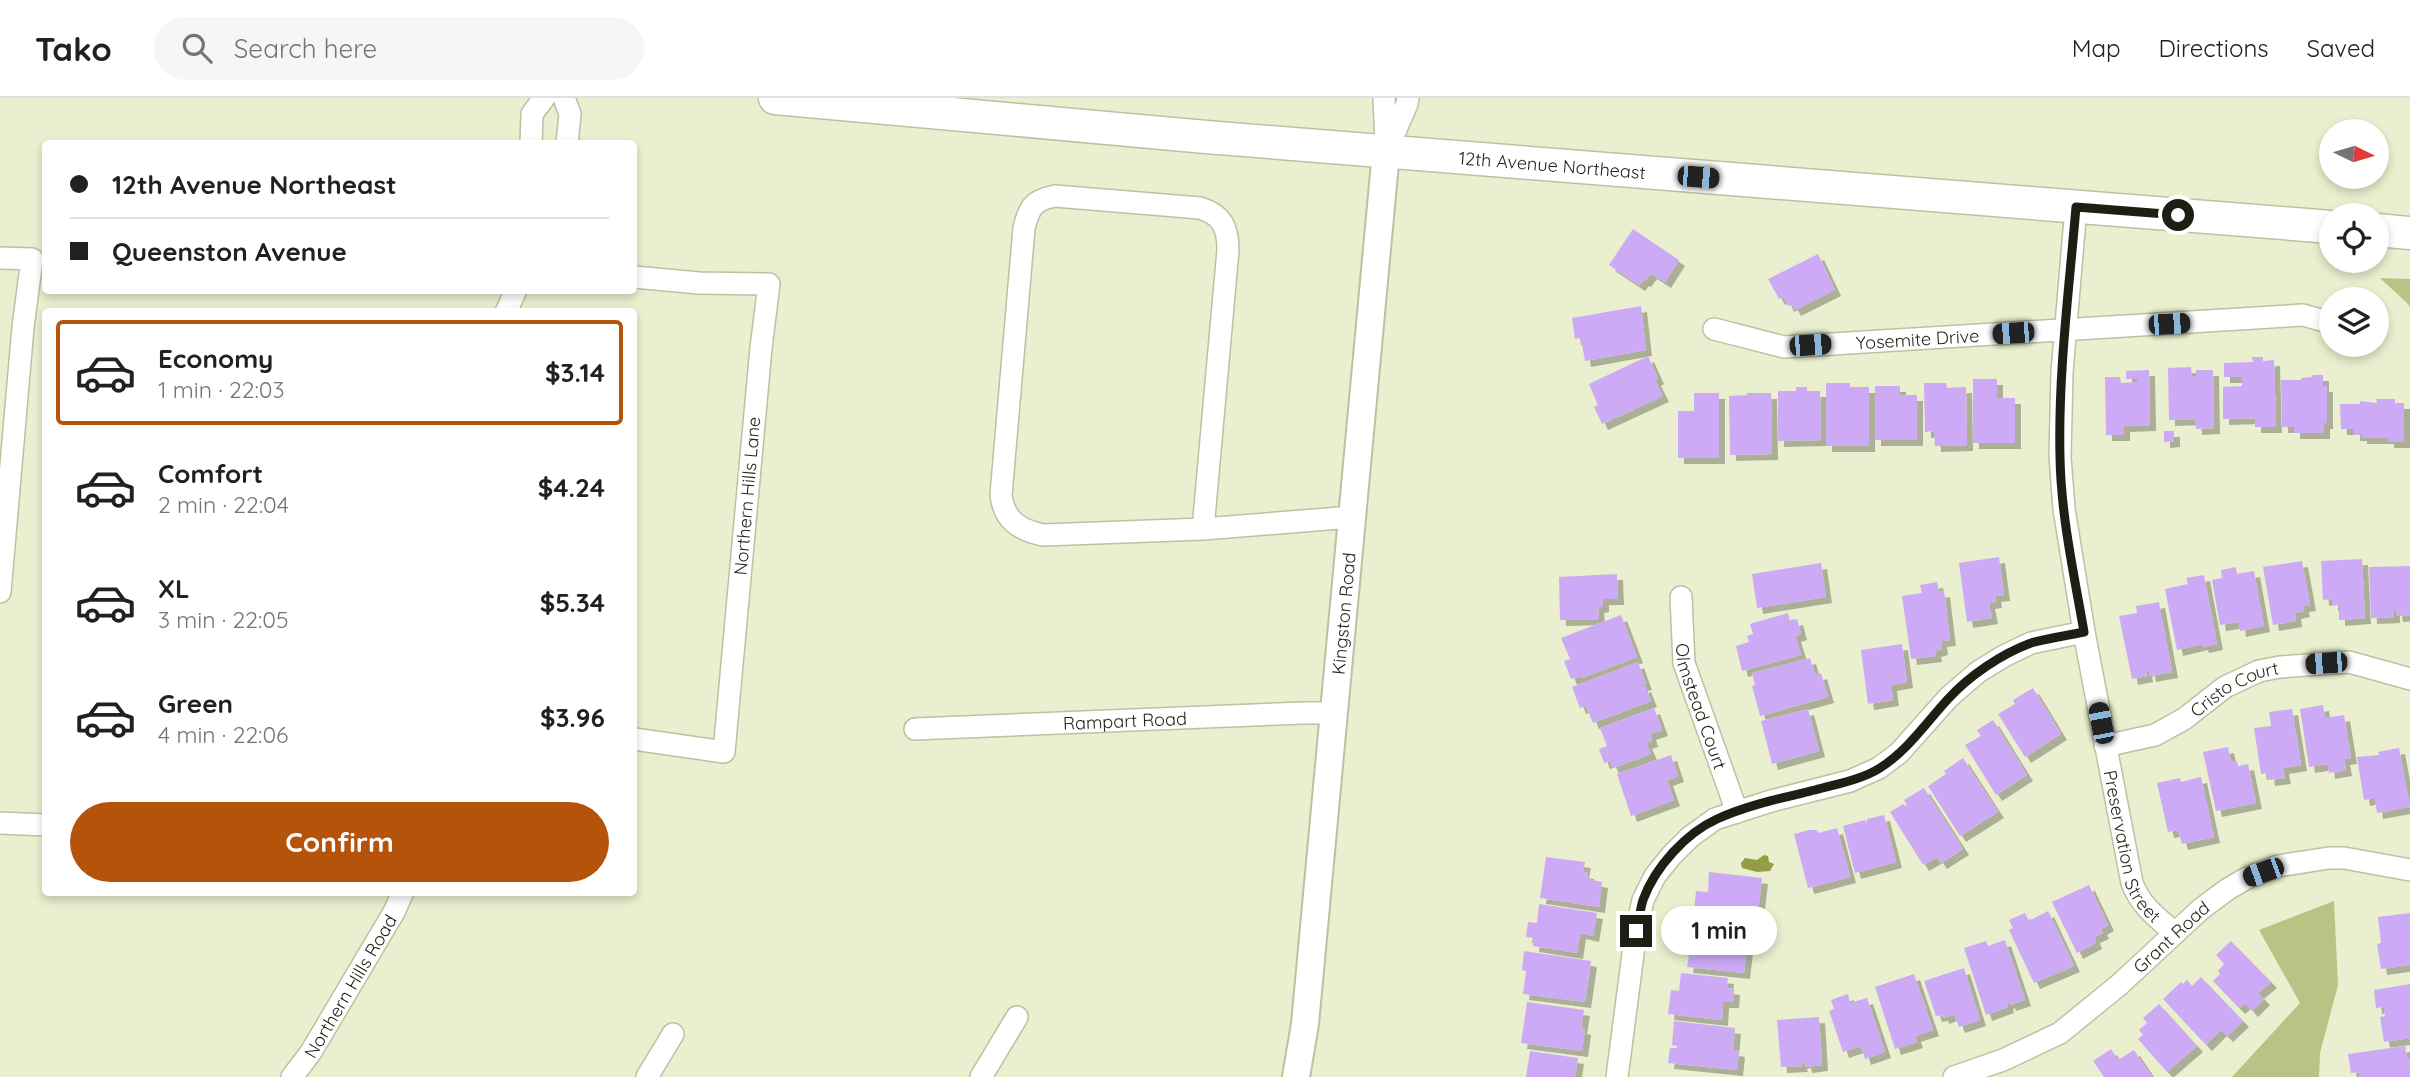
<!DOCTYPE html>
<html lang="en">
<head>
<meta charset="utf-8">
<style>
  :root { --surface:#fff; --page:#f6f6f6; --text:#202124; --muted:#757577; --line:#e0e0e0; --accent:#b45309 }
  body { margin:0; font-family:Quicksand,sans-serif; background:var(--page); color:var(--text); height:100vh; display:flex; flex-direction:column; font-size:26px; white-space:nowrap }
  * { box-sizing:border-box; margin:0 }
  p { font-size:23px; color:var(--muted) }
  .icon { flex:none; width:38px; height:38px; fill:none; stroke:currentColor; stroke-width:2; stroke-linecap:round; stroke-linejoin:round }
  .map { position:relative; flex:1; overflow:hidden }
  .side { position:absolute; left:42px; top:210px; width:595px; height:588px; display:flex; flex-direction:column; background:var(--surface); border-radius:7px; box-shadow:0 4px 10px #0003 }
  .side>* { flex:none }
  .top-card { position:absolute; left:42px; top:42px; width:595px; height:154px; border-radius:7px; box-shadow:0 4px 10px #0003; display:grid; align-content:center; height:154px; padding:0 28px; background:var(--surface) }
  .needle { width:46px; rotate:95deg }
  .fabs { position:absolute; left:2319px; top:21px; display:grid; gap:14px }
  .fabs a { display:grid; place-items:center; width:70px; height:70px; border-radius:50%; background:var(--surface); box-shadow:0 4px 10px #0003; font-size:35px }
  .end { position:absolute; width:32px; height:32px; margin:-16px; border:9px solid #1e1f14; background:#fff; box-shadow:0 0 0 4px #fff }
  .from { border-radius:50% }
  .bubble { position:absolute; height:49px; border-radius:24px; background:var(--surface); box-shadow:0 4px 10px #0003; font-size:23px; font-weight:700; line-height:49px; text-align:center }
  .car { position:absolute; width:21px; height:42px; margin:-21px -10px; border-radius:9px; box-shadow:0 0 5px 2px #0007; background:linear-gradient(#222 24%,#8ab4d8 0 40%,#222 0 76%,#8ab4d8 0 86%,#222 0) }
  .top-card b { display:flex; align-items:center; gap:24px; height:66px; font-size:26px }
  .top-card b+b { border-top:2px solid var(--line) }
  .top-card i { width:18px; height:18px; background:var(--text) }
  ul { padding:12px 0 0; list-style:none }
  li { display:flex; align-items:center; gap:21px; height:105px; margin:0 14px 10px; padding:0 14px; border:4px solid transparent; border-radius:7px }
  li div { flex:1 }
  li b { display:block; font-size:26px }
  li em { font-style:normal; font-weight:700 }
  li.on { border-color:var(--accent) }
  li>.icon { width:63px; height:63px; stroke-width:1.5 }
  .button { display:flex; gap:14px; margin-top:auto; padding:14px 28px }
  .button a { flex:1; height:80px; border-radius:42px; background:var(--accent); color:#fff; font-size:28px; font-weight:700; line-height:80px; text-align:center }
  header { display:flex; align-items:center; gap:42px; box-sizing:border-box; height:98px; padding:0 35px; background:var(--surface); border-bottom:2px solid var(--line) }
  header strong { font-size:33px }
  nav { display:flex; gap:38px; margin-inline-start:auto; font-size:24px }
  .search { width:490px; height:63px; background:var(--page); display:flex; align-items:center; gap:18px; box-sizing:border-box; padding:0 24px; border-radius:38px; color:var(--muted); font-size:26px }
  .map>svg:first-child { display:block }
  .green { fill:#bbc286 }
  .water { fill:#949c45 }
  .building { fill:#cdaaf6; filter:url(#shadow) }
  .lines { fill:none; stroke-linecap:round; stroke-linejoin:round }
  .minor-casing { stroke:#bdc1a3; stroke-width:24 }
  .tertiary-casing { stroke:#bdc1a3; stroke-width:30 }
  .primary-casing { stroke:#bdc1a3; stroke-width:35 }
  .minor { stroke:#fff; stroke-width:21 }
  .tertiary { stroke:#fff; stroke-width:26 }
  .primary { stroke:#fff; stroke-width:32 }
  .route { stroke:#1e1f14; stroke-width:9 }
  .labels { text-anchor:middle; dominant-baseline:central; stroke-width:7; stroke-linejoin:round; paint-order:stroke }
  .street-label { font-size:18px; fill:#1e1f14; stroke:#fff }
</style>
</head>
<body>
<header>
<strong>Tako</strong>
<div class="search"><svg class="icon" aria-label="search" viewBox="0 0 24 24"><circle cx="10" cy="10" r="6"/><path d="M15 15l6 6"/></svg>Search here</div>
<nav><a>Map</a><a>Directions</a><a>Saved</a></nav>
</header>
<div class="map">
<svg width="2410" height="979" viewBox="0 0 2410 979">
  <defs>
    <filter id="shadow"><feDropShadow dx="6" dy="6" stdDeviation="0" flood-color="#0004"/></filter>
  </defs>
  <rect width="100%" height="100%" fill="#eaefcf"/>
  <path class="green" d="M2380 180 2410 181V210L2408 206Z
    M2334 803 2338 887 2320 955 2319 979H2232L2300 905 2259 832Z"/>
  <path class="water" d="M1764 757 1768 758 1769 764 1774 766 1770 773 1757 774 1742 770 1741 765 1745 760 1757 762Z"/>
  <path class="building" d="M1633 131 1679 162 1665 184 1651 175 1645 183 1643 182 1639 187 1609 167Z
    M1818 156 1835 192 1795 212 1792 206 1788 208 1784 199 1779 201 1768 181Z
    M1641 208 1646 252 1585 263 1581 240 1575 241 1572 220Z
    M1648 258 1658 280 1655 282 1663 298 1602 326 1594 309 1598 307 1589 286Z
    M2252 259H2263V263L2274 262 2276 329H2255V320L2223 321V289L2242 288V279H2224V265L2253 264Z
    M2191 269 2192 278H2196V272H2213L2214 330 2196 331 2195 321 2169 322 2168 270Z
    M2149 272 2150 327 2124 328V337H2106L2105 279H2120L2121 285 2137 284V281H2126V273Z
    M2313 277H2323V288H2327V325H2324V335H2294V329H2282L2281 282H2301V280L2312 279Z
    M1973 281H1997V300H2015V345H1973Z
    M1826 285H1850V289H1869V348H1826Z
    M1924 285H1946L1947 290 1966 289 1967 347 1935 348 1934 333 1925 334Z
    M1875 288H1900V297H1917V342H1875Z
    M1796 289H1807V293H1820L1821 342 1778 343V293H1796Z
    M1694 295H1719V360H1678V313H1694Z
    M1747 295H1771L1772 356 1730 357 1729 298 1747 297Z
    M2376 301H2395V305H2404V344H2388V340H2361V337H2354V331H2341L2340 306H2360V303L2377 305Z
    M2164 333H2174V343L2164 344Z
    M1999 459 2004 497 1995 498 1996 504 1989 505 1992 520 1967 524 1959 465Z
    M2362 461 2365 520 2339 522V507H2332V501L2323 502 2321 463Z
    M2302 463 2310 507 2303 508 2304 513 2295 515 2296 523 2273 527 2263 469Z
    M1821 465 1826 499 1757 510 1752 476Z
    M2410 468V517L2397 518 2396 512H2394V519L2371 520 2369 469Z
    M2236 469 2237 476 2254 473 2264 528 2240 533 2239 524 2220 527 2212 482 2222 480 2221 472Z
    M1617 476 1618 501H1603V508L1598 509 1599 521 1560 522 1559 479Z
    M2204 477 2217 546 2203 549 2202 546 2177 552 2165 491 2188 486 2186 480Z
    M1937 484 1939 494 1944 493 1950 542 1941 543 1942 551 1935 553 1936 558 1911 561 1902 498 1922 495 1920 487Z
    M2159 504 2172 574 2150 578 2149 572 2146 573 2147 578 2132 581 2119 518 2137 515 2136 508Z
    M1788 515 1790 523 1797 521 1801 536 1795 538 1801 557 1742 573 1736 548 1749 544 1747 538 1753 536 1750 526Z
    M1621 517 1637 559 1582 580 1581 578 1571 581 1564 563 1570 561 1561 540Z
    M1902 546 1907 584 1891 587 1893 602 1868 606 1861 552Z
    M1810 560 1815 577 1821 575 1828 599 1760 618 1752 588 1755 587 1752 575Z
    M1638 564 1646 586 1642 587V589L1645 588 1651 603 1593 625 1586 608 1580 610 1572 589Z
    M2033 590 2061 636 2025 659 1998 616 2015 606 2013 602Z
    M2323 607 2325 620 2344 617 2351 660 2344 661 2346 672 2329 675 2328 666 2309 669 2300 611Z
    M1654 610 1662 632 1650 636 1652 643 1646 645 1651 656 1613 670 1610 663 1604 665 1599 651 1607 648 1600 630Z
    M1808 611 1819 653 1772 666 1761 623Z
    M2292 611 2301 667 2283 670 2285 680 2269 682 2268 675 2261 676 2254 630 2271 628 2269 614Z
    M1993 622 2027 677 1996 697 1965 647 1981 638 1977 632Z
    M2228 649 2231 664 2237 663 2238 668 2248 666 2256 705 2216 713 2203 654Z
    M2399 650 2410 709 2377 715 2375 700 2364 702 2357 659 2379 657 2378 654Z
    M1671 657 1678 678 1667 682 1674 702 1631 718 1617 676Z
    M1963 660 1998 714 1960 738 1928 688 1946 676 1944 673Z
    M2201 679 2214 739 2182 746 2178 732 2168 734 2157 685 2180 680 2181 684Z
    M1924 690 1963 751 1941 765 1937 759 1923 767 1890 714 1903 706 1905 708 1907 707 1904 702Z
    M1884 717 1896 764 1855 775 1843 728 1865 722 1866 726 1867 721Z
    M1837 730 1850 779 1808 790 1794 736 1809 732H1817L1818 735Z
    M1546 759 1585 764 1583 774 1588 775 1587 781 1602 784 1599 809 1540 800Z
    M1709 774 1762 780 1757 822 1694 815 1696 793 1708 794Z
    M2089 787 2108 827 2101 831 2103 835 2094 839 2096 845 2077 855 2052 804Z
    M1539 806 1597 815 1593 838 1580 835 1577 855 1533 848 1534 840 1526 839 1528 824 1537 825Z
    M2048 813 2074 868 2034 885 2009 832 2013 830 2009 822 2025 815 2029 823Z
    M2410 815V867L2381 871 2377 846 2381 845 2378 819Z
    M1690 827 1749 833 1744 875 1687 869 1689 858 1684 857 1685 845H1688Z
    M2005 842 2025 902 2010 907 2009 904 2007 905 2008 909 1986 917 1964 850 1986 843 1988 848Z
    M2231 843 2271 884 2258 895 2264 901 2252 913 2245 905 2239 910 2213 883 2220 876 2218 873 2224 866 2216 857Z
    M1524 853 1591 863 1585 904 1523 896 1526 873 1522 872Z
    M1964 870 1980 922 1959 929 1954 916 1943 920 1942 917 1936 918 1924 883Z
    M1681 875 1728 880 1727 890 1734 891 1733 904H1723L1722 922 1668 916 1671 892 1679 893Z
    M1914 876 1933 932 1915 938 1917 944 1895 951 1875 889Z
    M2201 879 2243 923 2227 938 2221 932 2206 947 2163 901 2181 884 2183 886 2187 882 2192 888Z
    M2410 886V940L2384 944 2380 919 2385 918 2384 909 2376 910 2374 892Z
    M1848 896 1850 905 1867 900 1885 954 1865 961 1861 948 1843 954 1829 913 1834 911 1831 902Z
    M1527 904 1584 912 1581 930 1585 931 1582 953 1521 945Z
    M2159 906 2197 948 2167 974 2138 941 2143 937 2139 932 2147 925 2143 920Z
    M1819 919 1822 967 1806 969 1805 964 1801 965 1802 968 1781 969 1777 922Z
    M1674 923 1735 930 1733 952 1739 953 1737 972 1668 965 1670 950H1677V948L1672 947Z
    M2405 948 2407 960H2410V979H2359V974L2351 975 2348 956Z
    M2111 951 2118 962 2134 952 2152 979H2104L2093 963Z
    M1530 953 1578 960 1575 979H1526Z"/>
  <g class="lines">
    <g class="minor-casing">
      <g id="minor">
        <path d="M564 0 570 16 567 46"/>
        <path d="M1384 0 1386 48"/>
        <path d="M531 46 532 16 544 0"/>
        <path d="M1386 54 1407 6 1408 0"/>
        <path id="s1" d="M2076 109 2062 274 2060 359 2064 411 2084 534 2132 785C2141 808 2156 819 2175 835"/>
        <path d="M0 160 32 161 23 229 0 494"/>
        <path d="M634 179 699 185 769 186 761 250 724 654 634 641"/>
        <path d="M506 214 516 192"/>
        <path id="s2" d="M1714 231 1784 249 2303 217 2331 225"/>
        <path d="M1203 431 1228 152C1228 129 1222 117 1200 110L1055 98C1033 102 1029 110 1024 130L1001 397C1004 422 1019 432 1043 437L1203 431 1352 419"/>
        <path id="s3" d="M1681 499 1684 565 1737 714"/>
        <path id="s4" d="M915 631 1302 615H1335"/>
        <path id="s5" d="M2105 648 2155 637 2184 621 2225 589 2259 573 2280 569 2349 564 2410 581"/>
        <path d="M0 725 46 727"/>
        <path id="s6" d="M292 979 311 954 394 814 403 794"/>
        <path d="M647 979 673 936"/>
        <path d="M981 979 1017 919"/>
        <path d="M1617 979 1636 833 1643 802 1655 778 1671 758 1690 739 1715 721 1771 703 1850 683 1879 670 1899 655 1949 599 1978 574 2004 558 2031 545 2084 534"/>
        <path id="s7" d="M1954 979 2003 962 2060 935 2119 887 2201 811 2228 791 2247 780 2278 768 2329 760H2344L2410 772"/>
      </g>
    </g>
    <g class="tertiary-casing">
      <g id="tertiary">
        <path id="s8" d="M1296 979 1305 926 1386 54"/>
      </g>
    </g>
    <g class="primary-casing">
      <g id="primary">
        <path id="s9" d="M775 0 1206 39 2331 129"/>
        <path d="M2376 132 2410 135"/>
      </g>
    </g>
    <use href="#minor" class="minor"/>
    <use href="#tertiary" class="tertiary"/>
    <use href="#primary" class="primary"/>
  </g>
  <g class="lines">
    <path class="route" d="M1636 833C1639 823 1640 812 1643 802 1655 769 1686 735 1717 721 1748 707 1782 700 1815 692 1836 686 1861 682 1880 670 1908 652 1926 625 1948 601 1969 578 2001 556 2031 545 2048 540 2066 538 2084 534 2074 476 2061 418 2060 359 2058 276 2069 192 2076 109L2178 117"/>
  </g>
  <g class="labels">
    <g class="street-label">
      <text stroke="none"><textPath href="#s9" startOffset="780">12th Avenue Northeast</textPath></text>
      <text stroke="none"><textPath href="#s2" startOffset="206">Yosemite Drive</textPath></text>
      <text transform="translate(747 398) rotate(-85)">Northern Hills Lane</text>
      <text stroke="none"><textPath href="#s8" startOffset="466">Kingston Road</textPath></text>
      <text stroke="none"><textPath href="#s5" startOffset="144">Cristo Court</textPath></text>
      <text stroke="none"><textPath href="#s3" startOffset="112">Olmstead Court</textPath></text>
      <text stroke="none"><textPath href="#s4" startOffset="210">Rampart Road</textPath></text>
      <text stroke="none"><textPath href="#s1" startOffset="648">Preservation Street</textPath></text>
      <text stroke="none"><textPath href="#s7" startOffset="262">Grant Road</textPath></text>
      <text stroke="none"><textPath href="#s6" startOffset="108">Northern Hills Road</textPath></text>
    </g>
  </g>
</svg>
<div class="fabs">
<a><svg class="needle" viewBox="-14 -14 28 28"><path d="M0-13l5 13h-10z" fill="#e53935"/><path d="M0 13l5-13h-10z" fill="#757577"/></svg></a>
<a><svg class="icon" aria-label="locate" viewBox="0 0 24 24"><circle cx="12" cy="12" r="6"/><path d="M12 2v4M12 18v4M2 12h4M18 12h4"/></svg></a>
<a><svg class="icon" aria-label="layers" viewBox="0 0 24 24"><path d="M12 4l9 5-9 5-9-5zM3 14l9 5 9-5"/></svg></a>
</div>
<i class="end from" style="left:2178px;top:117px"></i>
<i class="end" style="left:1636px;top:833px"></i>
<div class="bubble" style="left:1661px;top:808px;width:116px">1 min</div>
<i class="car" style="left:1698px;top:79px;rotate:95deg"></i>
<i class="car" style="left:2169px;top:226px;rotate:87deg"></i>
<i class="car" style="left:2013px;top:235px;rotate:266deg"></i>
<i class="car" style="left:1810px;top:247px;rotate:86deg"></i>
<i class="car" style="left:2326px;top:565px;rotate:266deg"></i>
<i class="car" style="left:2101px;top:625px;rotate:349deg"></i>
<i class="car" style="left:2263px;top:774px;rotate:250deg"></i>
<div class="top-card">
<b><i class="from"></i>12th Avenue Northeast</b>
<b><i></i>Queenston Avenue</b>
</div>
<section class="side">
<ul>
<li class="on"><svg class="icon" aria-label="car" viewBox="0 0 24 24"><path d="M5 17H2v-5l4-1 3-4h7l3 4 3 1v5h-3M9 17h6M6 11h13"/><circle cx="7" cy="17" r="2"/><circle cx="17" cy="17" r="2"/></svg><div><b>Economy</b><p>1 min · 22:03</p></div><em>$3.14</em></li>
<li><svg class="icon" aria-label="car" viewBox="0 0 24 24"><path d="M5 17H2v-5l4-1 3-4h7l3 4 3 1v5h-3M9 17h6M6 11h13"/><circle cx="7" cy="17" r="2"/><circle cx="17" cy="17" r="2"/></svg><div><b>Comfort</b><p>2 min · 22:04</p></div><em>$4.24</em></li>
<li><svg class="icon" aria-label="car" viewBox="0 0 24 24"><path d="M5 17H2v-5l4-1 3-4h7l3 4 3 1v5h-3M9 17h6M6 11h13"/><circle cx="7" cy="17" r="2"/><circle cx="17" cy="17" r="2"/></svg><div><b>XL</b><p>3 min · 22:05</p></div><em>$5.34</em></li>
<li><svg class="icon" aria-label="car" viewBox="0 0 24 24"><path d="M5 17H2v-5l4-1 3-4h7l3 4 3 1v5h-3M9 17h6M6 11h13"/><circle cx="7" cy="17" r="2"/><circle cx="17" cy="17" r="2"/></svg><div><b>Green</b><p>4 min · 22:06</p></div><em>$3.96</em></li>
</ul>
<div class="button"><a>Confirm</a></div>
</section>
</div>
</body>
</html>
